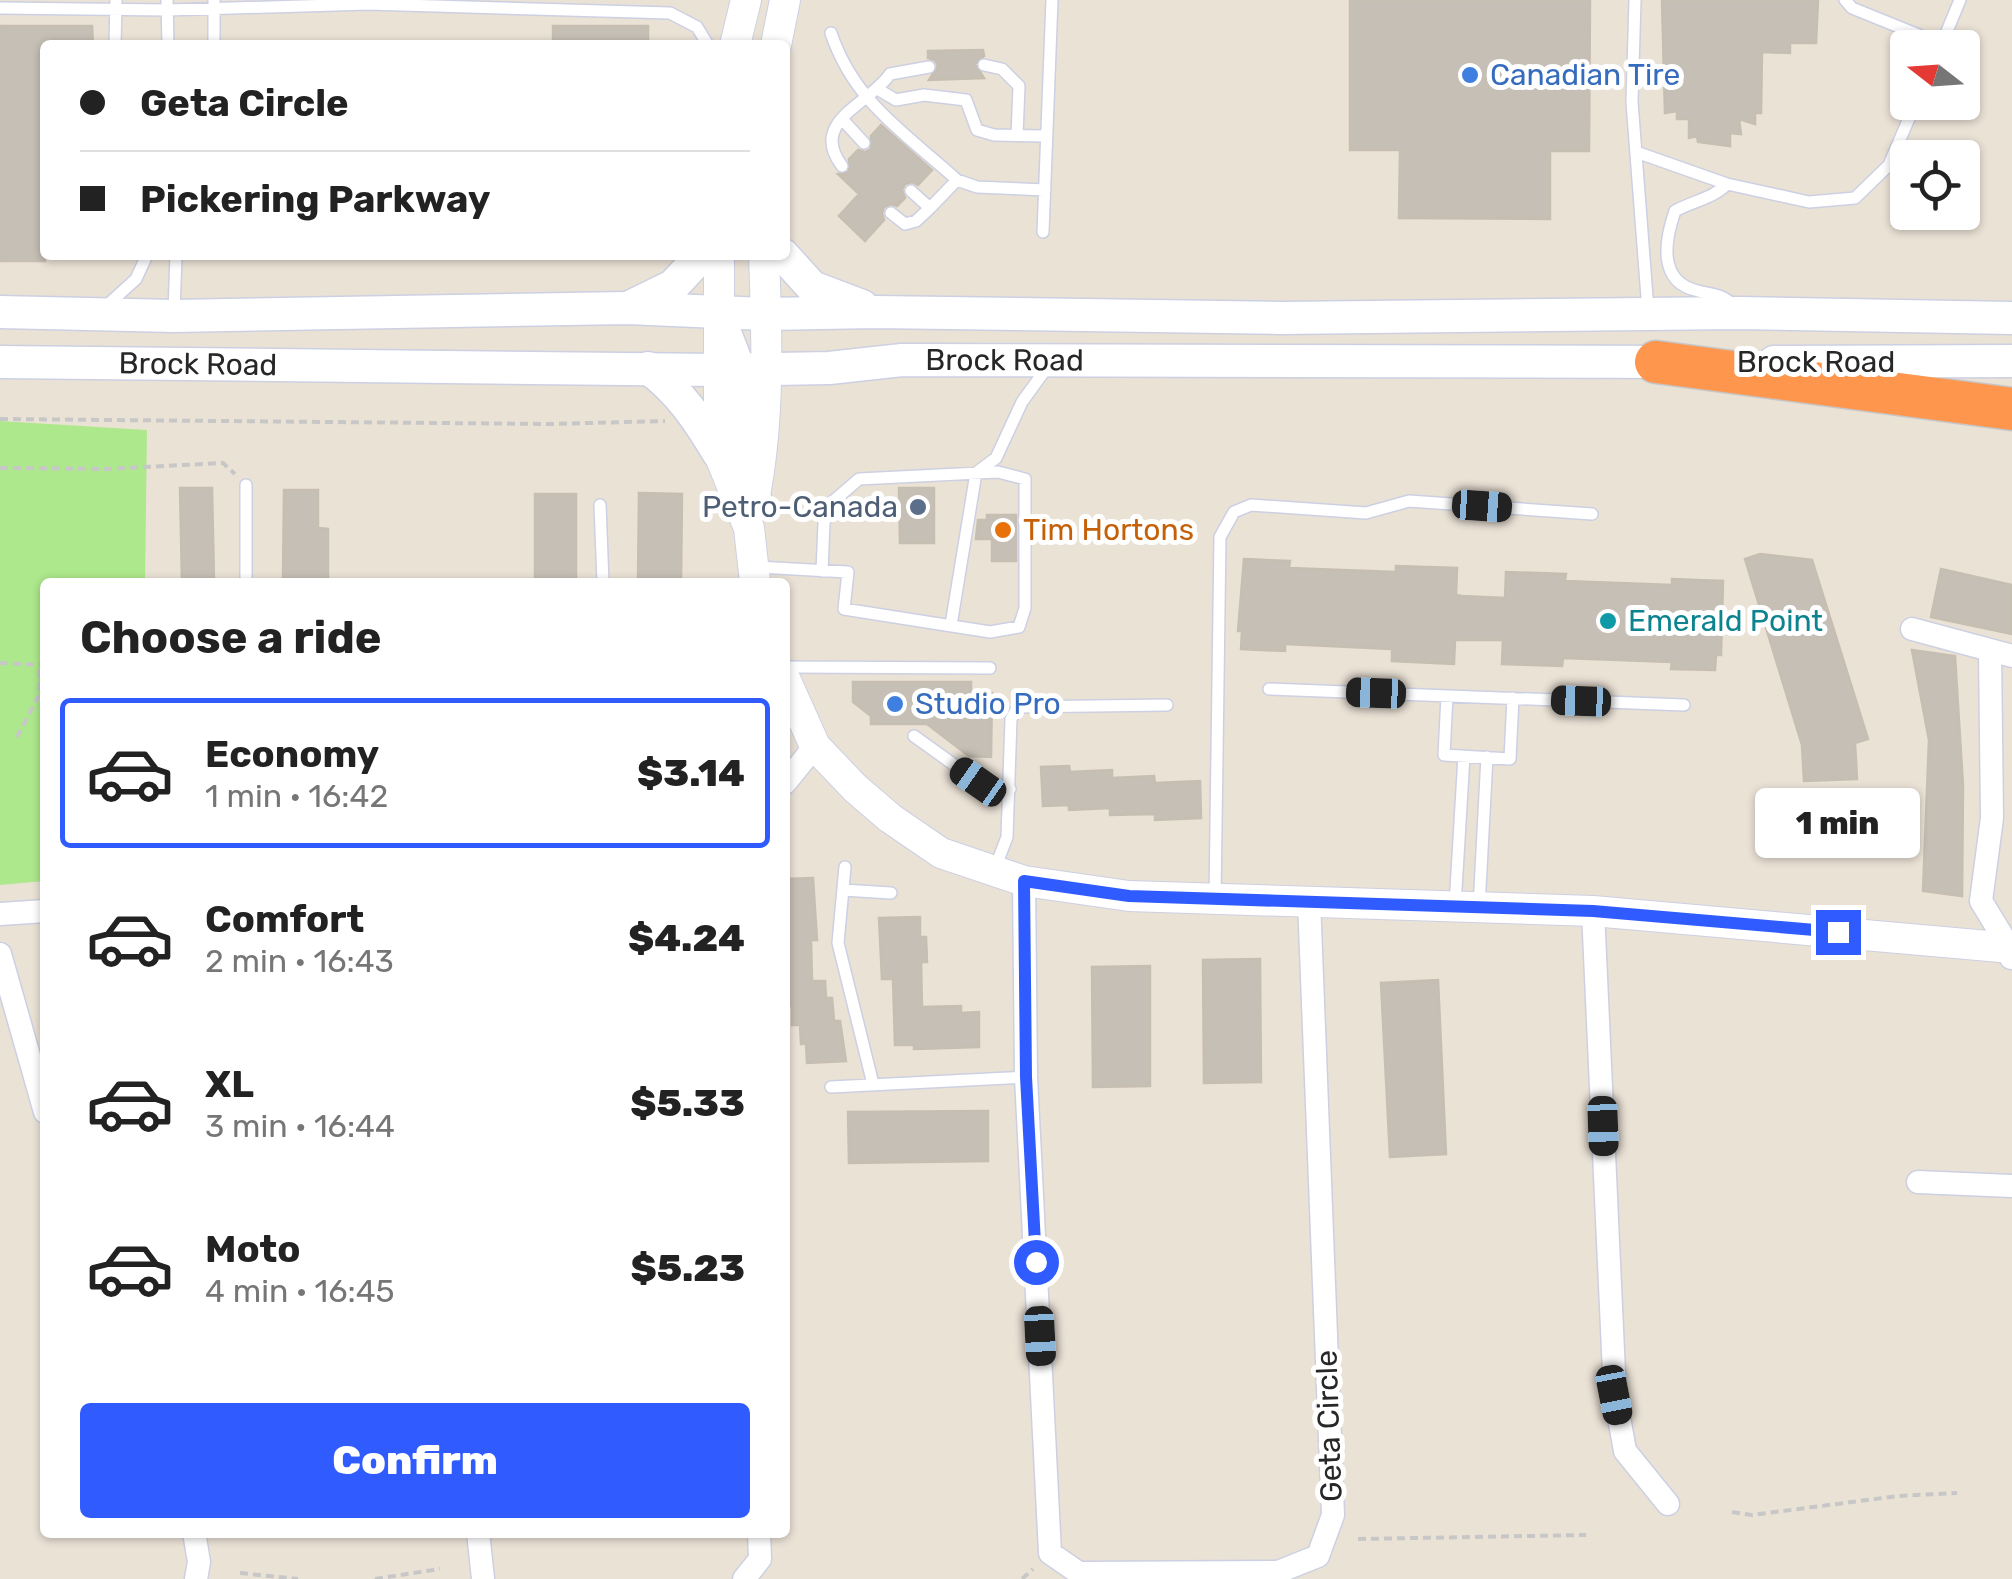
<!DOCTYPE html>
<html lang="en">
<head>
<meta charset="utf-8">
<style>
  :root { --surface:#fff; --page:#f2f2f2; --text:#222; --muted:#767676; --line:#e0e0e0; --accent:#305cff }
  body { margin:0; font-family:Rubik,sans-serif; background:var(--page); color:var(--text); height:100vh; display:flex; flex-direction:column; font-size:38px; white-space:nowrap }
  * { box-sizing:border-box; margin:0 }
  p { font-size:32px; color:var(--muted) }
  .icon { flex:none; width:55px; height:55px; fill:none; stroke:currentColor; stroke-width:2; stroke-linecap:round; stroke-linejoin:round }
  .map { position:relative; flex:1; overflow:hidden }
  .side { position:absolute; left:40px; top:578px; width:750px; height:960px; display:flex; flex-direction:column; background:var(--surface); border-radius:10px; box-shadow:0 2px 8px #0004 }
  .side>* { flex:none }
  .hud { position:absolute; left:40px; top:40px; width:750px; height:220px; border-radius:10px; box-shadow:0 2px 8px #0004; display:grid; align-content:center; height:220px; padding:0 40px; background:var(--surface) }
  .needle { width:65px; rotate:287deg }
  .controls { position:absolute; left:1890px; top:30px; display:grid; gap:20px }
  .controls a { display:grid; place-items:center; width:90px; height:90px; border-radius:10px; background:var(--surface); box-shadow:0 2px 8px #0004; font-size:50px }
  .end { position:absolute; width:45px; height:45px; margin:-22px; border:12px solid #305cff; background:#fff; box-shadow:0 0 0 5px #fff }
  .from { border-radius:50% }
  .bubble { position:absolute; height:70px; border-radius:10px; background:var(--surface); box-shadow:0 2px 8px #0004; font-size:32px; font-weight:800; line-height:70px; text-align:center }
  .car { position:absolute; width:30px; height:60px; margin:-30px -15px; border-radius:12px; box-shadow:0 0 8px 2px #0007; background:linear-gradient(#222 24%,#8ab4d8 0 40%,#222 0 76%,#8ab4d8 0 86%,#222 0) }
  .hud b { display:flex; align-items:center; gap:35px; height:95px; font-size:38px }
  .hud b+b { border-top:2px solid var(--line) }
  .hud i { width:25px; height:25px; background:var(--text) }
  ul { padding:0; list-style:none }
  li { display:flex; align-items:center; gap:30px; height:150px; margin:0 20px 15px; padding:0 20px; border:5px solid transparent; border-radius:10px }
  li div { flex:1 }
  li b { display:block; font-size:38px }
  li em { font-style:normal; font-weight:800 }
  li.active { border-color:var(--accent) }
  li>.icon { width:90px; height:90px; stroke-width:1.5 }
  h2 { padding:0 40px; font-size:45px; line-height:120px }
  .primary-button { display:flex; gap:20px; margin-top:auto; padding:20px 40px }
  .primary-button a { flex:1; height:115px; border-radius:10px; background:var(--accent); color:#fff; font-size:40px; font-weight:800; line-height:115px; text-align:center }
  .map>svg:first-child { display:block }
  .green { fill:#aee88c }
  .building { fill:#c6bfb6; stroke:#c6beb0; stroke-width:2.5 }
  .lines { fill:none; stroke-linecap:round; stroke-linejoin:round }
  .service-casing { stroke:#ccd0e2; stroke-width:14 }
  .minor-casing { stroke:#ccd0e2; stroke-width:25 }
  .tertiary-casing { stroke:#ccd0e2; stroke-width:32 }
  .secondary-casing { stroke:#ccd0e2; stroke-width:35 }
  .motorway-casing { stroke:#c7c7c7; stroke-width:45 }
  .path { stroke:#c7c7c7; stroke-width:4; stroke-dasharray:8 5; stroke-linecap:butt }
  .service { stroke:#fff; stroke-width:11 }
  .minor { stroke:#fff; stroke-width:22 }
  .tertiary { stroke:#fff; stroke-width:30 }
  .secondary { stroke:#fff; stroke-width:32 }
  .motorway { stroke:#ff964e; stroke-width:42 }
  .route { stroke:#305cff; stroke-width:12 }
  .shop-dot { fill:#3f7fe0; stroke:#fff; stroke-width:4 }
  .service-dot { fill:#5c6f8a; stroke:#fff; stroke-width:4 }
  .food-dot { fill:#e8710a; stroke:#fff; stroke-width:4 }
  .culture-dot { fill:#0f9aa8; stroke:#fff; stroke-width:4 }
  .labels { text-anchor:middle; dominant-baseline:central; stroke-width:10; stroke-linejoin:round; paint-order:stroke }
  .shop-label { font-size:30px; fill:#366cbe; stroke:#fff; text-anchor:start }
  .street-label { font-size:30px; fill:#272727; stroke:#fff }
  .service-label { font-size:30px; fill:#4e5e75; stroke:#fff; text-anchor:end }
  .food-label { font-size:30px; fill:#c56008; stroke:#fff; text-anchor:start }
  .culture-label { font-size:30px; fill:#0d838f; stroke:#fff; text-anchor:start }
</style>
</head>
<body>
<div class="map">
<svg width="2012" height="1579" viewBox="0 0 2012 1579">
  <rect width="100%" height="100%" fill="#ebe2d6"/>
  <path class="green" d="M0 421 147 430 145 582H45V881L0 885Z"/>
  <path class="building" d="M1350 0H1590L1589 151H1550V219L1399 218 1400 150H1350Z
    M1662 0H1818L1816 43H1790V53L1762 52 1761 113H1755V124L1739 119 1741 134 1730 133V146L1698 142 1697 136 1689 138V119H1677V111L1665 113Z
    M0 26H92L93 45H45V261H0Z
    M553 26H648V45H553Z
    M983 50 984 56 975 64 984 78 929 80 938 66 935 60 928 58V51Z
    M881 125 932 170 918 185 912 182 905 184 902 190 905 198 897 206 891 204 884 207 882 213 884 220 865 241 839 216 859 194 838 174 849 172V159L858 150 865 152 871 149V136Z
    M180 488H212L214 582H182Z
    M899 488H934V543H900Z
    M284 490H318V528L328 529V582H283Z
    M639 493 682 494 681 582H638Z
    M535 494H576V582H535Z
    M987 515H1016V561H992V539H976L978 520H987Z
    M1760 554 1812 560 1868 739 1855 743 1857 779 1804 781 1802 745 1745 559Z
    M1244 559 1290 561 1289 568 1396 572V566L1457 568 1456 595 1462 596 1505 598 1506 572 1566 574 1565 581 1672 585V579L1723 581 1721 655H1716L1715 670 1671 669 1672 662 1563 658 1562 666 1502 664 1503 640H1455L1454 664 1392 661V649L1285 644V651L1241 649 1242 631H1238Z
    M1941 569 2012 585V634L1931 617Z
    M1912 650 1955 656 1963 786 1962 896 1923 891 1929 740Z
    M853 682H971V693H992L991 757 969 756 927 724H871V716L853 702Z
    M1069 766 1070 772 1112 770V778L1154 776 1155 783 1200 781 1201 818 1155 820V814L1110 815V808L1069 810V805L1043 806 1041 767Z
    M813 878 817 940H811L812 981H825L826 998H832L834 1021H840L846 1061 807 1063 806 1043 801 1044 800 1025H792V1006H786L785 879Z
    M920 917V937H926L927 962H921L922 1007 961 1006V1013L979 1012V1047L914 1049V1045H895L893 979H882L879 918Z
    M1260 959 1261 1082 1204 1083 1203 960Z
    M1150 966V1086L1093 1087 1092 967Z
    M1438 980 1446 1154 1390 1157 1381 983Z
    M988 1111V1161L849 1163 848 1112Z"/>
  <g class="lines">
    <g class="service-casing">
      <path id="service" d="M167 0 168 45
        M1635 0 1632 102 1648 310
        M1845 0 1852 8 1941 44
        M0 8 167 10 368 4 670 13 697 27 708 45
        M831 33C854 102 905 133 957 180L977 187 1045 190
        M115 45 116 0
        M214 45V0
        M1940 48 1960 0
        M984 65 1002 69 1019 86 1017 135
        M879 90 896 100 924 95 966 100 977 130 994 135 1046 136
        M842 119 864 143
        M1636 152 1727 184C1714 198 1693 201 1675 211 1665 240 1657 282 1698 291 1714 295 1722 294 1734 306
        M842 166C808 121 869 105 890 74L929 67
        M1727 184 1809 202 1855 198 1889 165 1916 102
        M911 191 930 208 957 180
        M891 213 905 224 916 221 930 208
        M1043 232 1052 0
        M103 309 136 279 147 255
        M174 312 176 255
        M246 485V582
        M600 505 603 582
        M758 567 848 572 844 609 990 632 1019 627 1025 608V479L998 472 859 479 830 504 824 523 822 571
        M951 625 976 473 996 458 1022 402 1048 366
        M785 667 990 668
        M1269 689 1684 705
        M1447 696 1444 755 1510 759 1513 698
        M914 736 978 782 1010 789
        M845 867 838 943 873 1084
        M994 871 1007 837 1011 719 1018 707 1167 705
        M843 890 891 893
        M1215 898 1220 537 1234 512 1251 505 1366 513 1409 501 1592 514
        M1455 906 1464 756
        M1479 907 1487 757
        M831 1087 1026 1077"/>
    </g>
    <g class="minor-casing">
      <path id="minor" d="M1912 629 2012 656
        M1990 651 1992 818 1981 901 2009 947 2011 958
        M785 783 815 746
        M1024 881 1026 1077 1050 1553 1079 1573 1278 1572 1318 1556 1333 1515 1309 900
        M1593 911 1615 1395 1625 1451 1668 1504
        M0 914 45 911
        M0 954 45 1112
        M1918 1182 2012 1186
        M194 1532 199 1562 196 1579
        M478 1532 483 1579
        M744 1579 760 1559 759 1532"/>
    </g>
    <g class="tertiary-casing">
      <path id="tertiary" d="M735 45 746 0
        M776 45 785 0
        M719 255V454L749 528 755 582
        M754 500C770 420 767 336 764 255
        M785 679 815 746 855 788 890 818 941 853 1024 881 1129 896 1593 911 2012 948"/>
    </g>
    <g class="secondary-casing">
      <g id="secondary">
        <path d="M783 255 812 287 862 306"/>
        <path d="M630 307 673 286 702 255"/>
        <path d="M0 312 174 316 627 308 766 314 876 312 1281 318 1741 313 2012 318"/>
        <path d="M717 312 739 369 743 458 755 498"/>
        <path id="s1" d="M0 362 718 370 829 368 902 360 1680 362"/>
        <path d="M1774 362 2012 361"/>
        <path d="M648 368C680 391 699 421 719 454"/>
      </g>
    </g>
    <g class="motorway-casing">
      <path id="motorway" d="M1656 362 2012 409"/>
    </g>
    <path class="path" d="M0 419 551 424 665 421
      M0 468 105 469 223 463 235 474
      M0 663 45 665
      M17 737 39 695V665
      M1732 1512 1752 1515 1898 1496 1957 1493
      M1358 1539 1586 1535
      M240 1573 298 1579
      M375 1579 440 1569
      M1022 1579 1033 1569"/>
    <use href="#service" class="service"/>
    <use href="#minor" class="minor"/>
    <use href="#tertiary" class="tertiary"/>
    <use href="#secondary" class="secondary"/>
    <use href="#motorway" class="motorway"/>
  </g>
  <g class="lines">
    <path class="route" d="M1036 1262 1026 1077 1024 881 1129 896 1593 911 1838 932"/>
  </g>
  <g class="shop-dot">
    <circle cx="1470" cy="75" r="10"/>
    <circle cx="895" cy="704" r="10"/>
  </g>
  <circle class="service-dot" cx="918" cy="507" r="10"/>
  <circle class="food-dot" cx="1003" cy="530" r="10"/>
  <circle class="culture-dot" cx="1608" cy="621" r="10"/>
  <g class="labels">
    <g class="shop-label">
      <text x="1490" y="75">Canadian Tire</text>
      <text x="915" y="704">Studio Pro</text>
    </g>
    <g class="street-label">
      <text stroke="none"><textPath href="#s1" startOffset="1005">Brock Road</textPath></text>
      <text x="1816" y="362">Brock Road</text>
      <text stroke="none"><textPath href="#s1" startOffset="198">Brock Road</textPath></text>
      <text transform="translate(1329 1426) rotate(-92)">Geta Circle</text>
    </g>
    <g class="service-label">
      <text x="898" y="507">Petro-Canada</text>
    </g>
    <g class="food-label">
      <text x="1023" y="530">Tim Hortons</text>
    </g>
    <g class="culture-label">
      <text x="1628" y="621">Emerald Point</text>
    </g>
  </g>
</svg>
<div class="controls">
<a><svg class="needle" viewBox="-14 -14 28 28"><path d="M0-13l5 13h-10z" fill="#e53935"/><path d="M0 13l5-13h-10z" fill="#767676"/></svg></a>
<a><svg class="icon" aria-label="locate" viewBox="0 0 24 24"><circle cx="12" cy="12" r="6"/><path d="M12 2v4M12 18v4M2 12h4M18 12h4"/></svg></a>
</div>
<i class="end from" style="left:1036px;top:1262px"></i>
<i class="end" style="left:1838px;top:932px"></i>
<div class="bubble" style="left:1755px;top:788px;width:165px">1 min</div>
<i class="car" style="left:1482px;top:506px;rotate:94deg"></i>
<i class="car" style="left:1376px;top:693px;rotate:272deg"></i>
<i class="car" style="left:1581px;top:701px;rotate:272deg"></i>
<i class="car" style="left:978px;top:782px;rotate:305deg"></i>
<i class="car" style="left:1603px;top:1126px;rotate:178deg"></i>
<i class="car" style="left:1040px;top:1336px;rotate:177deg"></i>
<i class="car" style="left:1614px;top:1395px;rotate:169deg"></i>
<div class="hud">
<b><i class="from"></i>Geta Circle</b>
<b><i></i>Pickering Parkway</b>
</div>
<section class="side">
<h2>Choose a ride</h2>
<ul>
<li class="active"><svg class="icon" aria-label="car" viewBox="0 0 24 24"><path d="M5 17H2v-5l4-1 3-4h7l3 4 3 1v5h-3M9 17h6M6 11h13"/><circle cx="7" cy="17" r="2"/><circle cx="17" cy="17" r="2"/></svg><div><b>Economy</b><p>1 min · 16:42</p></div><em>$3.14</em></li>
<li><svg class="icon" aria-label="car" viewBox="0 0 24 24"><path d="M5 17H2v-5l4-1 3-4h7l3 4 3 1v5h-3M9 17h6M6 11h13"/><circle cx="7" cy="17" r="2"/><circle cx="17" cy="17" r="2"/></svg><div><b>Comfort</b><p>2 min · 16:43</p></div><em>$4.24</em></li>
<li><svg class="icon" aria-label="car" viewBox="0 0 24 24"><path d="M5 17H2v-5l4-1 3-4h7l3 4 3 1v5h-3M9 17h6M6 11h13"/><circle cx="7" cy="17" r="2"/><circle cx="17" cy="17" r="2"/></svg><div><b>XL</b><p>3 min · 16:44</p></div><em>$5.33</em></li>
<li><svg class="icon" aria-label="car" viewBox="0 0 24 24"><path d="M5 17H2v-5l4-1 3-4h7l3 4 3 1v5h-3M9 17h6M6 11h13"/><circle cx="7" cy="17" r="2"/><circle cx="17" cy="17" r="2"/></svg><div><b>Moto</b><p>4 min · 16:45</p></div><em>$5.23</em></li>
</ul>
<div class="primary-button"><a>Confirm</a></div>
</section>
</div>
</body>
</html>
